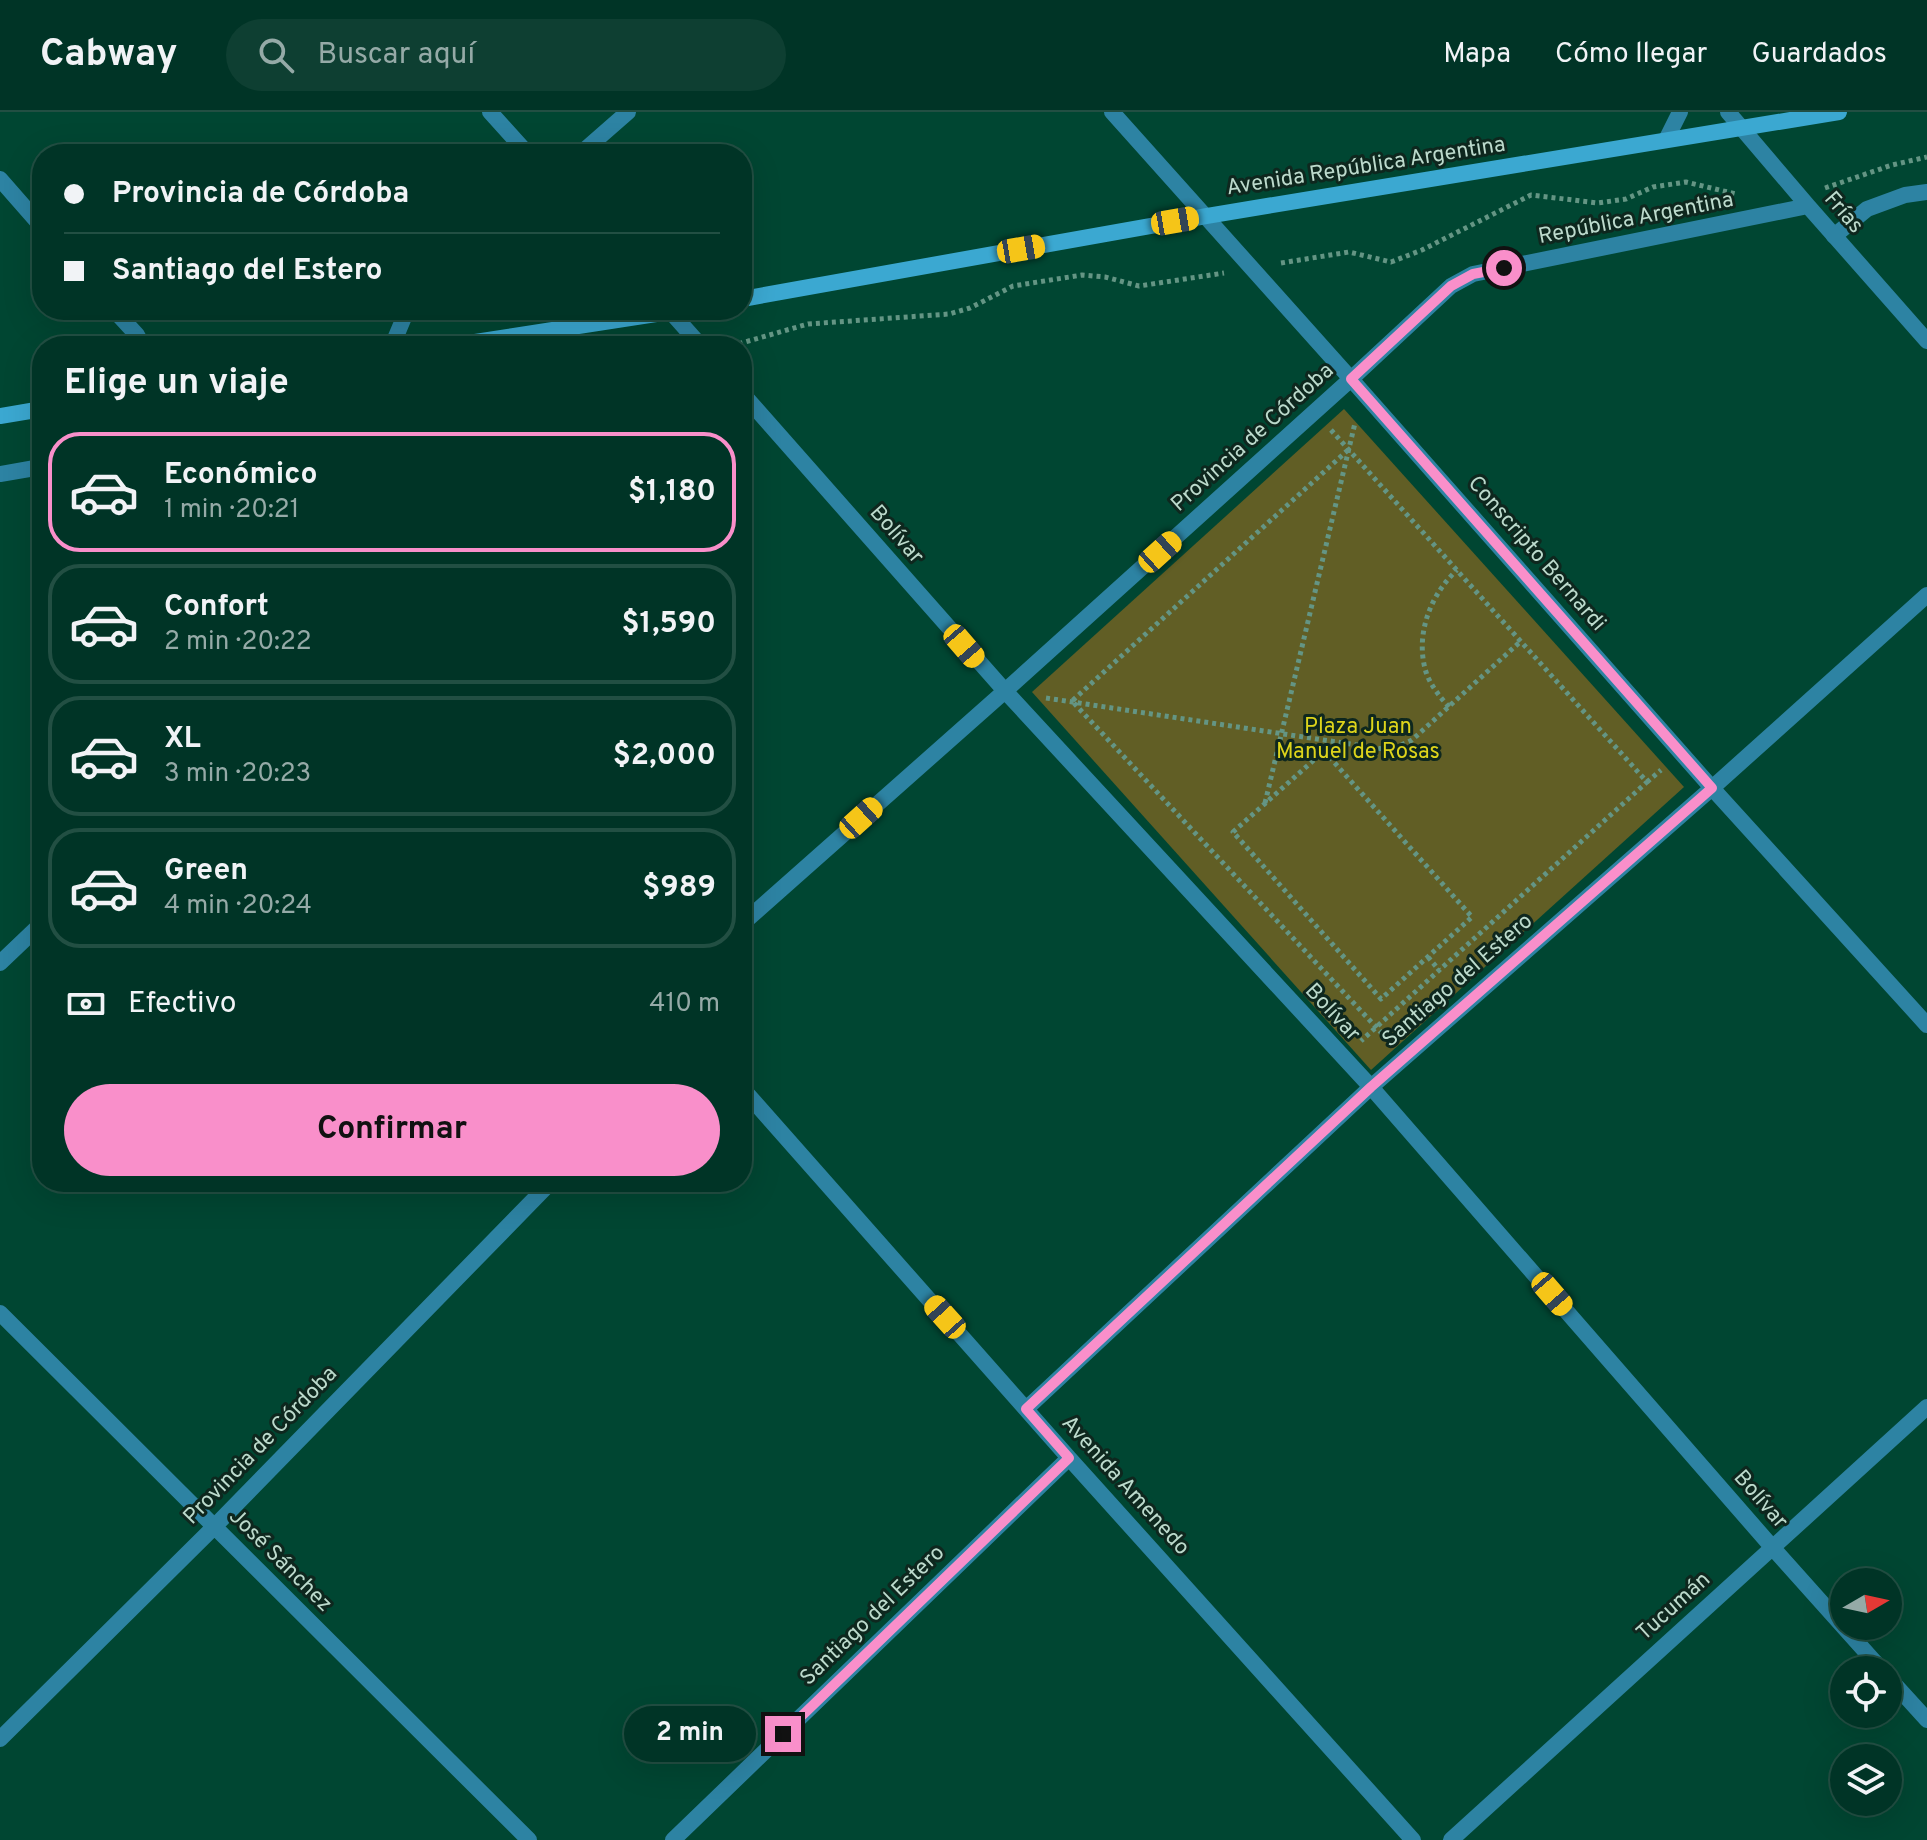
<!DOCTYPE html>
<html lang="es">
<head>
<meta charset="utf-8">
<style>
  :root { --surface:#003426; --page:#0e3f32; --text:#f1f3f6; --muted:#95aaa7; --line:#224f43; --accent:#f98fca }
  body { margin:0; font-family:Overpass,sans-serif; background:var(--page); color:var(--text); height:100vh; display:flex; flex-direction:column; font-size:30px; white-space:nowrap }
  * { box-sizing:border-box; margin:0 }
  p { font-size:26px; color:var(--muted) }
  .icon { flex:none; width:44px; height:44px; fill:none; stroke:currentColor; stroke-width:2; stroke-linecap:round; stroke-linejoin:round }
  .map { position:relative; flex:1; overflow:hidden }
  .side { position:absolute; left:32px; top:224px; width:720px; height:856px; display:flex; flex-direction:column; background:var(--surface); border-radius:32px; box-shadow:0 8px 32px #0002,0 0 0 2px var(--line) }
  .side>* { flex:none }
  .hud { position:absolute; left:32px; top:32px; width:720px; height:176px; border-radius:32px; box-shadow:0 8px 32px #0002,0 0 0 2px var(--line); display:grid; align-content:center; height:176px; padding:0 32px; background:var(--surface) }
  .needle { width:52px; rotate:81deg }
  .tools { position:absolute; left:1830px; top:1456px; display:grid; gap:16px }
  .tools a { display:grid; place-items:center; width:72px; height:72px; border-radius:50%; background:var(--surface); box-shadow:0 8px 32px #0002,0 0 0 2px var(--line); font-size:40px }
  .end { position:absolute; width:36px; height:36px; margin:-18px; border:10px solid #f98fca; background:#111; box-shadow:0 0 0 4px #111 }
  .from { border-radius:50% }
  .bubble { position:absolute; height:56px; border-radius:28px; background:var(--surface); box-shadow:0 8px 32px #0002,0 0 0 2px var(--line); font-size:26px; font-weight:700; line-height:56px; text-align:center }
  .car { position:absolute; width:24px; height:48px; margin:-24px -12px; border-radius:10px; box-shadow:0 0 6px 2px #0007; background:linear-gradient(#f5c518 24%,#345 0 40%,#f5c518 0 76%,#345 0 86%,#f5c518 0) }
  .hud b { display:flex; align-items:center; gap:28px; height:76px; font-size:30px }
  .hud b+b { border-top:2px solid var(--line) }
  .hud i { width:20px; height:20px; background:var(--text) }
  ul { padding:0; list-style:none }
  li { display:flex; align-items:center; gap:24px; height:120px; margin:0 16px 12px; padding:0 16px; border:4px solid var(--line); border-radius:32px }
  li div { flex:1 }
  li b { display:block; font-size:30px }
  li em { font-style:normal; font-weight:700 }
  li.current { border-color:var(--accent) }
  li>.icon { width:72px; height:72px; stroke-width:1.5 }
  h2 { padding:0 32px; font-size:36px; line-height:96px }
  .pay { display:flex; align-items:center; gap:20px; height:88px; padding:0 32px; font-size:30px }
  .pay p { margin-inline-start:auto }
  .primary-button { display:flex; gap:16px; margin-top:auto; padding:16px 32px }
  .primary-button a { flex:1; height:92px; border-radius:48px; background:var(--accent); color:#111; font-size:32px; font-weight:700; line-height:92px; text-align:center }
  header { display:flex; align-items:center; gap:48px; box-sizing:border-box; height:112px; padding:0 40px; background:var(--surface); border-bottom:2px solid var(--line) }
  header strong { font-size:38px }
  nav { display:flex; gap:44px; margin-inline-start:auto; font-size:28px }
  .search { width:560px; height:72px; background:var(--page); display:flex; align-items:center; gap:20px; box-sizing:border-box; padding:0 28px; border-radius:44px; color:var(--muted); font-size:30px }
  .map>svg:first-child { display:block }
  .green { fill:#615e25 }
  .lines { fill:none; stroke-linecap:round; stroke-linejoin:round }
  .path { stroke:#649584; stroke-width:5; stroke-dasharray:4 4; stroke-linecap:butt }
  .service { stroke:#2d83a3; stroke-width:16 }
  .minor { stroke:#2d83a3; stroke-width:16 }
  .secondary { stroke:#3ba8d1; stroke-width:16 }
  .route { stroke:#f98fca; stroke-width:10 }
  .labels { text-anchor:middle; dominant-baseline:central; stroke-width:6; stroke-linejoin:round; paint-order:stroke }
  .street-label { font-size:22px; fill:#bcdacc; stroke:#0e271e }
  .park-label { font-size:22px; fill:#ddd41b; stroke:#0e271e }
</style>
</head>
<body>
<header>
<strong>Cabway</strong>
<div class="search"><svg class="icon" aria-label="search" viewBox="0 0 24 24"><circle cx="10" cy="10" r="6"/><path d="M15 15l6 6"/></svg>Buscar aquí</div>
<nav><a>Mapa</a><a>Cómo llegar</a><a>Guardados</a></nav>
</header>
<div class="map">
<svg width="1927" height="1728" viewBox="0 0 1927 1728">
  <rect width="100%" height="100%" fill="#004632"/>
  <path class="green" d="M1344 297 1684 675 1371 958 1032 580Z"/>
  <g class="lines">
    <path class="path" d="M1825 76 1892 53 1927 45
      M1281 151 1349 140 1391 150 1422 138 1531 83 1598 91 1626 87 1653 75 1686 70 1736 82
      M731 234 808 212 949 202 970 196 1013 174 1082 163 1105 165 1139 174 1224 161
      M1331 318 1647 670 1361 929
      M1348 338 1072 589 1389 929
      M1046 586 1383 637H1393L1412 628 1521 529
      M1449 595C1440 585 1432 575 1427 563 1414 526 1429 484 1457 458
      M1324 639 1472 805 1381 887 1233 720Z
      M1647 670 1661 658
      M1265 691 1355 311
      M1428 845 1439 858"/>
    <path class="service" d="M1834 124 1867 97 1905 83 1927 80
      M0 362 35 356"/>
    <path class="minor" d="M490 0 528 42
      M1112 0 1351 267 1712 676 1927 913
      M1728 0 1808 94 1927 229
      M1666 28 1680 0
      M580 42 628 0
      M0 67 42 115
      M114 198 137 223 143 234
      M669 198 701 234
      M392 234 405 203 409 198
      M742 281 1005 579 1371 975 1772 1435 1882 1558
      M742 812 1005 579 1351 267 1451 174 1473 162 1808 94
      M0 851 42 811
      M742 976 1069 1346 1413 1728
      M0 1201 529 1728
      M1026 1297 1371 975 1712 676 1927 483
      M1888 1565 1927 1608
      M0 1627 214 1415 551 1070
      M673 1728 1069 1346
      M1451 1728 1927 1295"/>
    <path class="secondary" d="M742 187 1206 104 1839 0
      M449 234 682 198
      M0 304 42 297"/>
  </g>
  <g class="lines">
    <path class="route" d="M783 1622 1069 1346 1026 1297 1371 975 1712 676 1351 267 1451 174 1473 162 1504 156"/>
  </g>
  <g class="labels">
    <g class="street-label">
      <text transform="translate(1366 55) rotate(-9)">Avenida República Argentina</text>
      <text transform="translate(1843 101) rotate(49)">Frías</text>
      <text transform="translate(1636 107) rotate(-11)">República Argentina</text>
      <text transform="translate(1253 326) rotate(-42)">Provincia de Córdoba</text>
      <text transform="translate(896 423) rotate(49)">Bolívar</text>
      <text transform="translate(1536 442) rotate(49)">Conscripto Bernardi</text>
      <text transform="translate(1458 869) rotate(-41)">Santiago del Estero</text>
      <text transform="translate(1332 901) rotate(47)">Bolívar</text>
      <text transform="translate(261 1334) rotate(-46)">Provincia de Córdoba</text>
      <text transform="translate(1125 1374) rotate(48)">Avenida Amenedo</text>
      <text transform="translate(1760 1388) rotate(49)">Bolívar</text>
      <text transform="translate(280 1449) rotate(45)">José Sánchez</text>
      <text transform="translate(1674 1495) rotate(-42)">Tucumán</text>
      <text transform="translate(873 1504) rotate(-44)">Santiago del Estero</text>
    </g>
    <g class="park-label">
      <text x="1358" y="615">Plaza Juan<tspan x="1358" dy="25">Manuel de Rosas</tspan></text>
    </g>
  </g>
</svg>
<div class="tools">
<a><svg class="needle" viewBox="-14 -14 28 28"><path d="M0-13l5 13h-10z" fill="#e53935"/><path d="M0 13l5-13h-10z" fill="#95aaa7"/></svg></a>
<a><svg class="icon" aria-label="locate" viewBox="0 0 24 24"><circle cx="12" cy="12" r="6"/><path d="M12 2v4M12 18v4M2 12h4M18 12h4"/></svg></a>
<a><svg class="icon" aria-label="layers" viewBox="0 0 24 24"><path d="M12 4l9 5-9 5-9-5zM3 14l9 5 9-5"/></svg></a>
</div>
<i class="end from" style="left:1504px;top:156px"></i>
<i class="end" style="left:783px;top:1622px"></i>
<div class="bubble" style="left:624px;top:1594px;width:132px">2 min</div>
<i class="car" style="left:1175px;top:109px;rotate:80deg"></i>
<i class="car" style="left:1021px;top:137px;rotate:80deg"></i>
<i class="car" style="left:1160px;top:440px;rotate:48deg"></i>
<i class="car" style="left:964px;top:534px;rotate:139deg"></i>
<i class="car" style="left:861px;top:706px;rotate:48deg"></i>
<i class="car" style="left:1552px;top:1182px;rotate:139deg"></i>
<i class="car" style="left:945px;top:1205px;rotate:318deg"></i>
<div class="hud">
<b><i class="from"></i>Provincia de Córdoba</b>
<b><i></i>Santiago del Estero</b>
</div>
<section class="side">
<h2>Elige un viaje</h2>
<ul>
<li class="current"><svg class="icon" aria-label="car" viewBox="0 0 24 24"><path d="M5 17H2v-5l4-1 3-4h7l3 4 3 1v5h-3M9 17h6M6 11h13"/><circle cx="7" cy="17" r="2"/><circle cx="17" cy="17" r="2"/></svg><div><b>Económico</b><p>1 min · 20:21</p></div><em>$1,180</em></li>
<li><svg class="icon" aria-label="car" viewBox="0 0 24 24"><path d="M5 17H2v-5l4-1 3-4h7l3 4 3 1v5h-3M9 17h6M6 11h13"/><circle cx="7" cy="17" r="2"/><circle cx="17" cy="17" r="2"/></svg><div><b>Confort</b><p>2 min · 20:22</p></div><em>$1,590</em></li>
<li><svg class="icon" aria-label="car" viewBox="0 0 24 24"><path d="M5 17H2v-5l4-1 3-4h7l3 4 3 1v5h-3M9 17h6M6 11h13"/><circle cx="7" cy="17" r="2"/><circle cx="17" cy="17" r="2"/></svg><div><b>XL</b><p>3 min · 20:23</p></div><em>$2,000</em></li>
<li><svg class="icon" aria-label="car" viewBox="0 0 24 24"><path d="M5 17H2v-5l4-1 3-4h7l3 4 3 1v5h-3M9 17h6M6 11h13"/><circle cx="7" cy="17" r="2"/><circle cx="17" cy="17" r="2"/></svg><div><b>Green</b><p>4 min · 20:24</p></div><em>$989</em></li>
</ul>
<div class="pay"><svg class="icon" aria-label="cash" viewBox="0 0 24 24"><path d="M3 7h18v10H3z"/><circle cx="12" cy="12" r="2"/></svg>Efectivo<p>410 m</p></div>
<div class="primary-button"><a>Confirmar</a></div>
</section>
</div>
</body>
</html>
